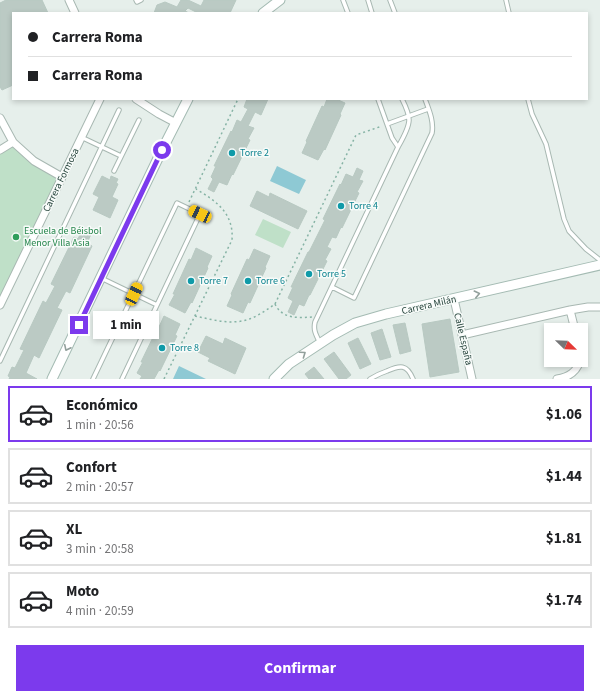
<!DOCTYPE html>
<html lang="es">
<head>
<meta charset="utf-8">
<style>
  :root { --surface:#fff; --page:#f6f6f6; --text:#202124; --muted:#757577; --line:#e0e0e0; --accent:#7c3aed }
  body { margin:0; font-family:"Source Sans 3",sans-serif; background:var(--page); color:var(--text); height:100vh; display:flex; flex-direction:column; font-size:15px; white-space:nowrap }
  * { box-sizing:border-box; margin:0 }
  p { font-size:13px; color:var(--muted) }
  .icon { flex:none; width:22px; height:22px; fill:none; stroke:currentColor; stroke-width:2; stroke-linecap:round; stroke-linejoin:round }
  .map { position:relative; height:379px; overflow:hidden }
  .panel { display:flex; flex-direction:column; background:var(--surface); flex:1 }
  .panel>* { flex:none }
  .top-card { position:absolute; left:12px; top:12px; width:576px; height:88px; border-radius:0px; box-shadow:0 2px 6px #0003; display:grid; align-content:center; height:88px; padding:0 16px; background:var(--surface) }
  .needle { width:26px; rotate:113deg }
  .fabs { position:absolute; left:544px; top:323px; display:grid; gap:8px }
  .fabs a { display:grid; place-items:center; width:44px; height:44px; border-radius:0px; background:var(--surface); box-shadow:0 2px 6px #0003; font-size:20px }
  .end { position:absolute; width:18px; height:18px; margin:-9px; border:5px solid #7c3aed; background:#fff; box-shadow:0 0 0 2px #fff }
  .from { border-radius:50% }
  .bubble { position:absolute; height:28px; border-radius:0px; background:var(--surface); box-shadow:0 2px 6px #0003; font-size:13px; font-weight:700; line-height:28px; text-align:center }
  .car { position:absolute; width:12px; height:24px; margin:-12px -6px; border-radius:5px; box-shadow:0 0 3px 1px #0007; background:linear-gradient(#f5c518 24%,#345 0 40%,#f5c518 0 76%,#345 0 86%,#f5c518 0) }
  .top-card b { display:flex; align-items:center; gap:14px; height:38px; font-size:15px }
  .top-card b+b { border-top:1px solid var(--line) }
  .top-card i { width:10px; height:10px; background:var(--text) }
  ul { padding:7px 0 0; list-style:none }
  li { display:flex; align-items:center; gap:12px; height:56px; margin:0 8px 6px; padding:0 8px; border:2px solid var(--line); border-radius:0px }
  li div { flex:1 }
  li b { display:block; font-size:15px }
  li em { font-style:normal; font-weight:700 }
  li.on { border-color:var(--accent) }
  li>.icon { width:36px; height:36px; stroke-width:1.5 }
  .button { display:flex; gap:8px; margin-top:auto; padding:8px 16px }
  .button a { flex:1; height:46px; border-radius:0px; background:var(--accent); color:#fff; font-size:16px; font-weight:700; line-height:46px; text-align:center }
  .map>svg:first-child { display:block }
  .green { fill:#bfe0c8 }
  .water { fill:#8ec9d4 }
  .building { fill:#bbcac4; stroke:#b8c9c2 }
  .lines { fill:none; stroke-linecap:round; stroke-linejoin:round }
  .lane-casing { stroke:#a8b8b2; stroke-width:5.5 }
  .street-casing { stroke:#a8b8b2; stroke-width:9 }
  .secondary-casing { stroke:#a4bbb3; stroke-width:11 }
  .path { stroke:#86b3a5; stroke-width:1.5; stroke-dasharray:2 3; stroke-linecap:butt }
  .lane { stroke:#fff; stroke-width:3.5 }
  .street { stroke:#fff; stroke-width:7 }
  .secondary { stroke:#fff; stroke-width:9 }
  .oneway { stroke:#92a09c }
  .route { stroke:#7c3aed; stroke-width:5 }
  .culture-dot { fill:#0f9aa8; stroke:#f7fbf9; stroke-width:1.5 }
  .leisure-dot { fill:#2e9e5b; stroke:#f7fbf9; stroke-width:1.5 }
  .labels { text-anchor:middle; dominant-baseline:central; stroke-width:3; stroke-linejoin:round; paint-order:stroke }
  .culture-label { font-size:10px; fill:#0d838f; stroke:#f7fbf9; text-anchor:start }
  .street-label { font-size:10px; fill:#24423a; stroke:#f7fbf9 }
  .leisure-label { font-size:10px; fill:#27864d; stroke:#f7fbf9; text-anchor:start }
</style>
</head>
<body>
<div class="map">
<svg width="600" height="379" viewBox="0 0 600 379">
  <rect width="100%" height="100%" fill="#e6efeb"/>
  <path class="green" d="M13 145 61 177 0 297V152Z
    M263 219 291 232 283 248 255 235Z"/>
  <path class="water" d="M277 166 306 180 299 194 270 181Z
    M179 366 206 379H173Z"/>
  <path class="building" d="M6 0H42L48 13H13V85L2 90 0 87V3Z
    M181 0H188L201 6 204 0H236L230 13H198L188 8 185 11 189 13H154L157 5 165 2 177 7Z
    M247 99H268L261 115 255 112 248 126 254 128 248 139 250 140 233 175 232 174 227 185 219 182 214 192 208 189 213 179 211 177 216 166H214L231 131 232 132 237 120 241 122 248 109 244 107Z
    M327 99H336L345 103 340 114 341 115 325 150 324 149 318 160 302 153 307 142 306 141 322 106 324 107Z
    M357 168 363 171 359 180 363 181 357 192 359 193 342 228 341 227 336 238 332 237 327 247 331 249 325 260 327 261 310 295H309L304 306 299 304 294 315 288 312 293 301 288 298 293 287H291L308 252H309L325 220 323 219 340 184 341 185 346 174 353 177Z
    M102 176 110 180 111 176 118 179 116 183 118 184 112 197 118 200 110 218 93 210 99 197 93 194Z
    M257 191 269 197 270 193 307 211 298 229 250 206Z
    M83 228 92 232 87 243 92 246 70 293 66 291 57 308 62 310 39 358 34 355 26 373 37 379H9L10 377 8 376 12 367 15 368 24 350 20 349 43 301 46 303 55 286 51 284 74 237 78 239Z
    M196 248 212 256 207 267 208 268 192 303 191 302 185 313 169 305 175 294H173L189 259 191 260Z
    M254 249 270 256 265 267 266 268 250 303 248 302 243 313 227 306 232 295 231 294 247 259 249 260Z
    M164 316 180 324 175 335 177 336 160 371 159 370 154 379H140L142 376 137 373 143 362H141L158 327H159Z
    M450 319 459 372 430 377 422 324Z
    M405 323 411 351 400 354 393 325Z
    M382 329 391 357 380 360 371 333Z
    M206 336 223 344 225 338 246 348 235 374 208 361 210 358 198 352Z
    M358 338 371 364 360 369 348 343Z
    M334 352 351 375 346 379H339L324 359Z
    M314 367 324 379H309L305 374Z"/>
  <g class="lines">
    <g class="lane-casing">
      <path id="lane" d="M136 0 137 2 141 0
        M343 0 348 13
        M368 0 372 13
        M390 0 395 13
        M506 0 509 13
        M378 99 392 138 398 147
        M528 99 532 114 546 144 564 219 569 231 586 249 600 260
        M387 124 428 109
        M81 137 121 156
        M114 171 139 120
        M101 278 157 305
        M332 287 354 298 432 133C434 121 429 110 425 99
        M320 343C316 335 313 330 315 322L398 147C402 140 409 128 409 120 409 114 405 105 402 99
        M0 361 119 110
        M93 379 177 203 200 214 122 379
        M370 379C375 376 381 373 387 371 400 365 407 364 413 379"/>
    </g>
    <g class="street-casing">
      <path id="street" d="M69 0 75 13
        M136 99 159 114 176 123
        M0 118 13 142 34 161 62 177
        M0 150 13 142
        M454 299 472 379
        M0 305 100 99
        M570 310 575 330
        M462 335 570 310 588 307H600
        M557 379C569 377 577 372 580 360"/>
    </g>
    <g class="secondary-casing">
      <path id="secondary" d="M263 13 280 0
        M52 379 162 150 188 99
        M274 379 289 364 333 335 355 323 386 314 600 265"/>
    </g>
    <path class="path" d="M189 202 238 99
      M275 304C282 319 298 318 312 317
      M195 316C210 319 226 324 242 321 254 319 265 311 275 304L356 135 382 126
      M164 379 232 240C234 213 216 201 196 189"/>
    <use href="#lane" class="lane"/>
    <use href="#street" class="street"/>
    <use href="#secondary" class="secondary"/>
  </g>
  <defs><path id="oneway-chevron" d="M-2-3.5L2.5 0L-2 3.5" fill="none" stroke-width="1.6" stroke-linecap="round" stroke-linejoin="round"/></defs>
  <g class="oneway">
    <use href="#oneway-chevron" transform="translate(477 294) rotate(-13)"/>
    <use href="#oneway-chevron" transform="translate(67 348) rotate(116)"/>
    <use href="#oneway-chevron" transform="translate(303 354) rotate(-35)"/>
  </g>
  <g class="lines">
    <path class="route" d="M79 325 162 150"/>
  </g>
  <g class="culture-dot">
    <circle cx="232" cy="153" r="4"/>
    <circle cx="341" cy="206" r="4"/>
    <circle cx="309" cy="274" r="4"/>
    <circle cx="191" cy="281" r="4"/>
    <circle cx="248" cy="281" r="4"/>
    <circle cx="162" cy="348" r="4"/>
  </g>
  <circle class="leisure-dot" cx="16" cy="237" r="4"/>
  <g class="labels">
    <g class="culture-label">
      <text x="240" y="153">Torre 2</text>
      <text x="349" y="206">Torre 4</text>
      <text x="317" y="274">Torre 5</text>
      <text x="199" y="281">Torre 7</text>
      <text x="256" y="281">Torre 6</text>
      <text x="170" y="348">Torre 8</text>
    </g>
    <g class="street-label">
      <text transform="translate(61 180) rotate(-64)">Carrera Formosa</text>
      <text transform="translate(429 305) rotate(-13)">Carrera Milán</text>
      <text transform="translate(463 339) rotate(77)">Calle España</text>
    </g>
    <g class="leisure-label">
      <text x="24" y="231">Escuela de Béisbol<tspan x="24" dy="12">Menor Villa Asia</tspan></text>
    </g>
  </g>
</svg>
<div class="fabs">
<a><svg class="needle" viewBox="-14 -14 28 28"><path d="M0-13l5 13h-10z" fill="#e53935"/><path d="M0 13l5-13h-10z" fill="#757577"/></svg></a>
</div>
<i class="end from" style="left:162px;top:150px"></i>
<i class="end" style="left:79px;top:325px"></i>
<div class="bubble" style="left:93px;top:311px;width:66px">1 min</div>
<i class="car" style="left:200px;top:214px;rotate:295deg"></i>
<i class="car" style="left:134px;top:294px;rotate:25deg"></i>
<div class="top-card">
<b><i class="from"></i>Carrera Roma</b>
<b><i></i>Carrera Roma</b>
</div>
</div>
<section class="panel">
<ul>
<li class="on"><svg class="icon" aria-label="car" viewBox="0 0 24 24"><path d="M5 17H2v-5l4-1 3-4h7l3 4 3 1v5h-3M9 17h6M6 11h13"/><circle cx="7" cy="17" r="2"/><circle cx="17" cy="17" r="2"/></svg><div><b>Económico</b><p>1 min · 20:56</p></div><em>$1.06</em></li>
<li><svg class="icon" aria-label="car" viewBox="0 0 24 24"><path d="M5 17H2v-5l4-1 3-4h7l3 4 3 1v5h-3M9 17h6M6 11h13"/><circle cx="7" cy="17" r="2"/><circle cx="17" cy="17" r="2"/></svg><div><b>Confort</b><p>2 min · 20:57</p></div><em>$1.44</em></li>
<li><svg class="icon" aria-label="car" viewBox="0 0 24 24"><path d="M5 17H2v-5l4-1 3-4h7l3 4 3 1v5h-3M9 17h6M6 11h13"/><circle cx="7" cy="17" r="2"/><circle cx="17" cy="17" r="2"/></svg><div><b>XL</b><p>3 min · 20:58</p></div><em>$1.81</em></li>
<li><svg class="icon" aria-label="car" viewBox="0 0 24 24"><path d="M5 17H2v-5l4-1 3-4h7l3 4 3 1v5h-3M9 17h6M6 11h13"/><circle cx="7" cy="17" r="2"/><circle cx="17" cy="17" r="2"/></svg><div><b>Moto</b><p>4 min · 20:59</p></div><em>$1.74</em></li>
</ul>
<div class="button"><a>Confirmar</a></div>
</section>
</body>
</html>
